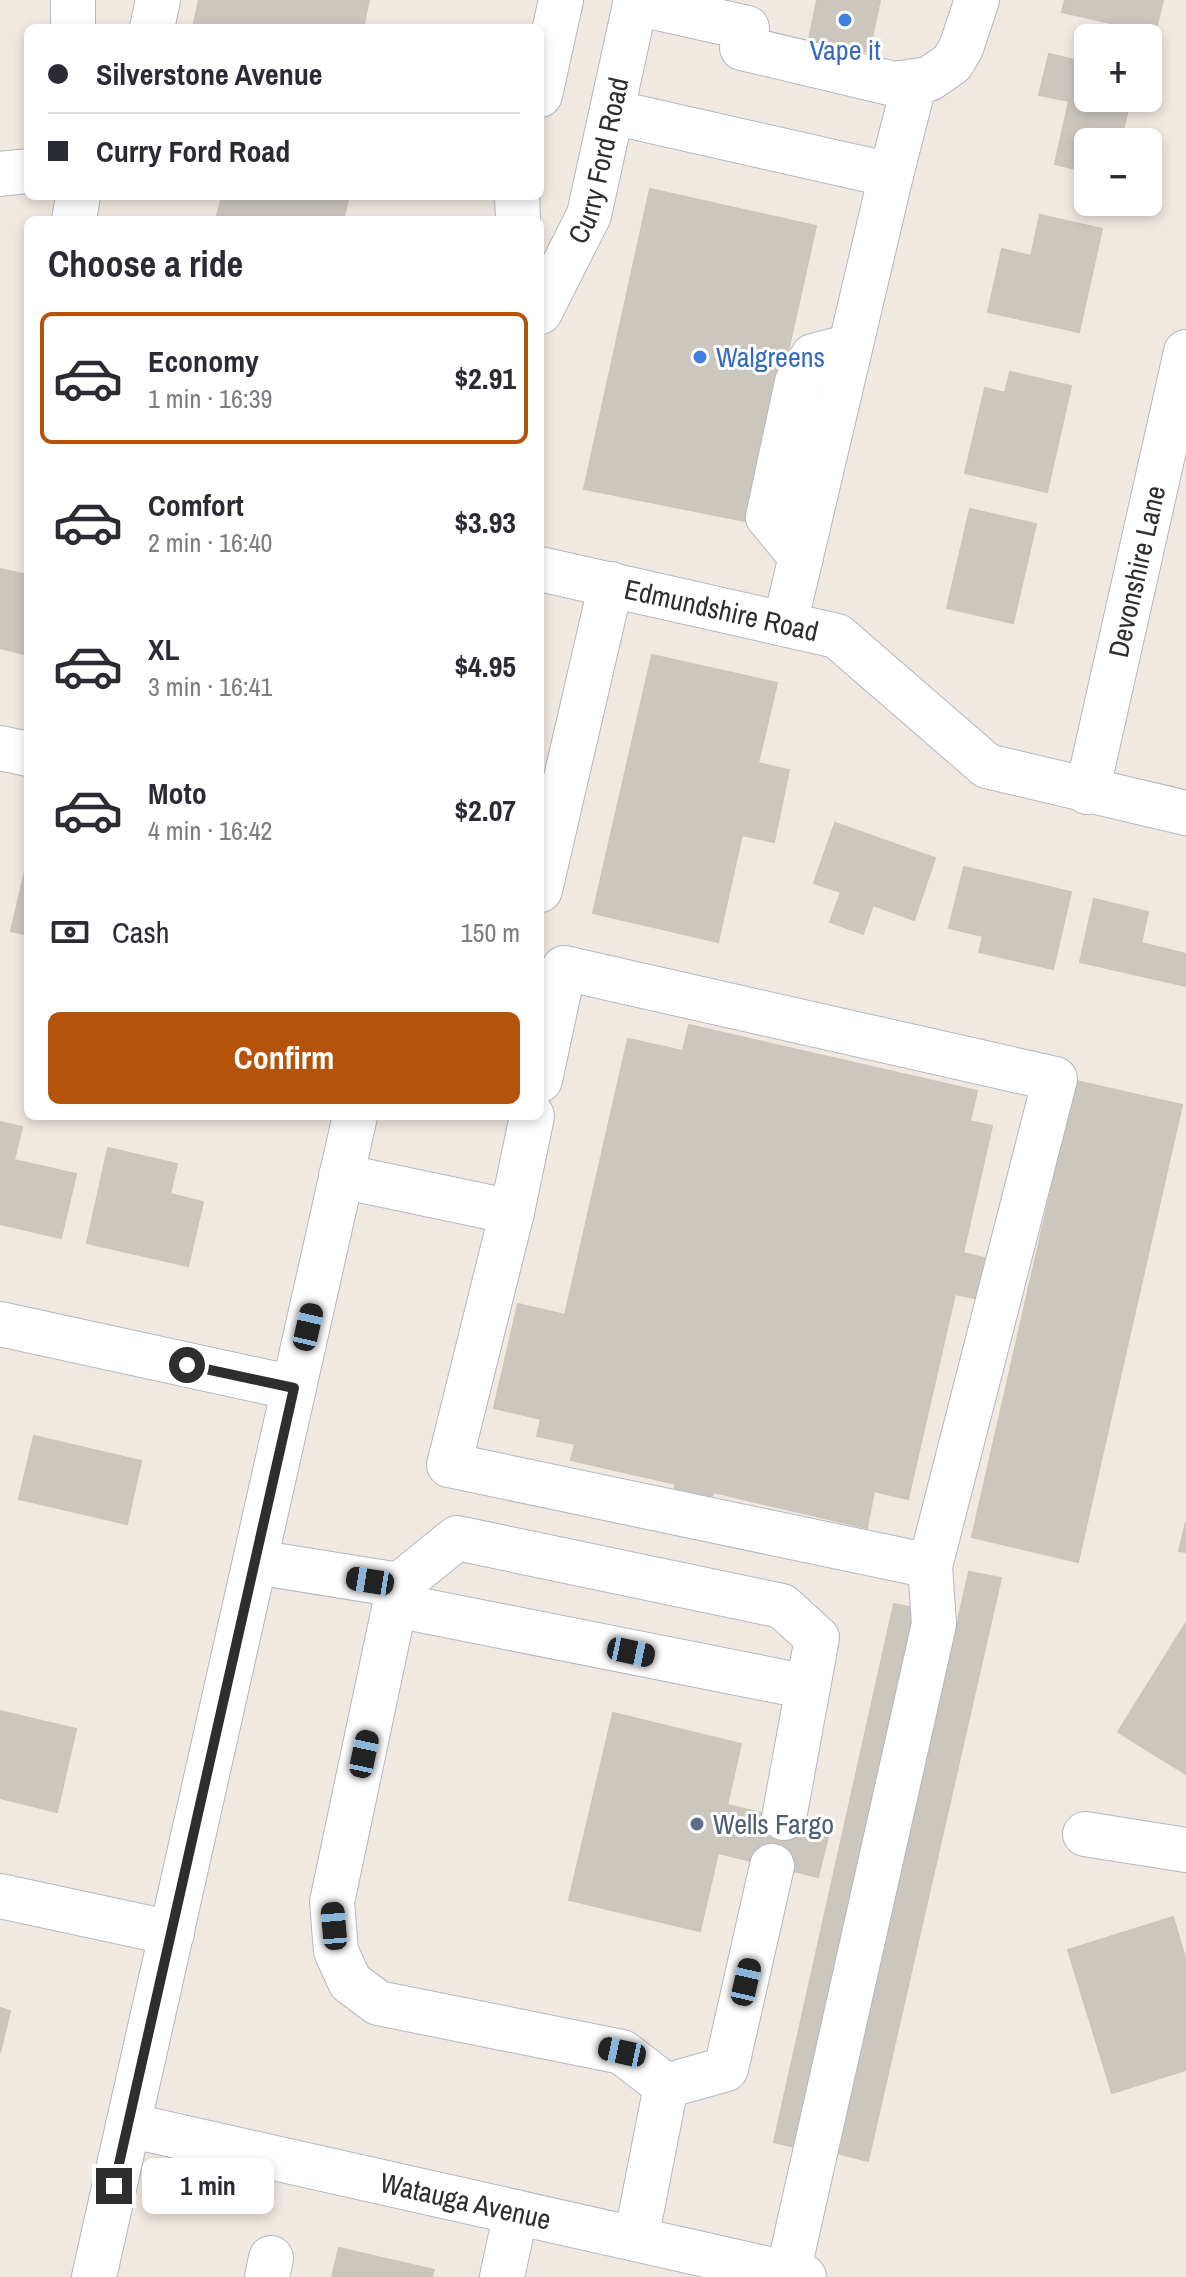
<!DOCTYPE html>
<html lang="en">
<head>
<meta charset="utf-8">
<style>
  :root { --surface:#fff; --page:#f2f2f3; --text:#2b2b33; --muted:#7c7c81; --line:#e1e1e2; --accent:#b45309 }
  body { margin:0; font-family:"Archivo Narrow",sans-serif; background:var(--page); color:var(--text); height:100vh; display:flex; flex-direction:column; font-size:30px; white-space:nowrap }
  * { box-sizing:border-box; margin:0 }
  p { font-size:26px; color:var(--muted) }
  .icon { flex:none; width:44px; height:44px; fill:none; stroke:currentColor; stroke-width:2; stroke-linecap:round; stroke-linejoin:round }
  .map { position:relative; flex:1; overflow:hidden }
  .side { position:absolute; left:24px; top:216px; width:520px; height:904px; display:flex; flex-direction:column; background:var(--surface); border-radius:12px; box-shadow:0 4px 12px #0003 }
  .side>* { flex:none }
  .guide { position:absolute; left:24px; top:24px; width:520px; height:176px; border-radius:12px; box-shadow:0 4px 12px #0003; display:grid; align-content:center; height:176px; padding:0 24px; background:var(--surface) }
  .fabs { position:absolute; left:1074px; top:24px; display:grid; gap:16px }
  .fabs a { display:grid; place-items:center; width:88px; height:88px; border-radius:12px; background:var(--surface); box-shadow:0 4px 12px #0003; font-size:40px }
  .end { position:absolute; width:36px; height:36px; margin:-18px; border:10px solid #2e2e2e; background:#fff; box-shadow:0 0 0 4px #fff }
  .from { border-radius:50% }
  .bubble { position:absolute; height:56px; border-radius:12px; background:var(--surface); box-shadow:0 4px 12px #0003; font-size:26px; font-weight:700; line-height:56px; text-align:center }
  .car { position:absolute; width:24px; height:48px; margin:-24px -12px; border-radius:10px; box-shadow:0 0 6px 2px #0007; background:linear-gradient(#222 24%,#8ab4d8 0 40%,#222 0 76%,#8ab4d8 0 86%,#222 0) }
  .guide b { display:flex; align-items:center; gap:28px; height:76px; font-size:30px }
  .guide b+b { border-top:2px solid var(--line) }
  .guide i { width:20px; height:20px; background:var(--text) }
  ul { padding:0; list-style:none }
  li { display:flex; align-items:center; gap:24px; height:132px; margin:0 16px 12px; padding:0 8px; border:4px solid transparent; border-radius:12px }
  li div { flex:1 }
  li b { display:block; font-size:30px }
  li em { font-style:normal; font-weight:700 }
  li.selected { border-color:var(--accent) }
  li>.icon { width:72px; height:72px; stroke-width:1.5 }
  h2 { padding:0 24px; font-size:36px; line-height:96px }
  .pay { display:flex; align-items:center; gap:20px; height:88px; padding:0 24px; font-size:30px }
  .pay p { margin-inline-start:auto }
  .cta { display:flex; gap:16px; margin-top:auto; padding:16px 24px }
  .cta a { flex:1; height:92px; border-radius:12px; background:var(--accent); color:#fff; font-size:32px; font-weight:700; line-height:92px; text-align:center }
  .map>svg:first-child { display:block }
  .building { fill:#cbc7bf; stroke:#cbc5ba; stroke-width:2 }
  .lines { fill:none; stroke-linecap:round; stroke-linejoin:round }
  .minor-casing { stroke:#b4b7c1; stroke-width:46 }
  .minor { stroke:#fff; stroke-width:44 }
  .route { stroke:#2e2e2e; stroke-width:10 }
  .shop-dot { fill:#3f7fe0; stroke:#fff; stroke-width:3 }
  .service-dot { fill:#5c6f8a; stroke:#fff; stroke-width:3 }
  .labels { text-anchor:middle; dominant-baseline:central; stroke-width:6; stroke-linejoin:round; paint-order:stroke }
  .shop-label { font-size:28px; fill:#366cbe; stroke:#fff }
  .street-label { font-size:28px; fill:#2e2e2e; stroke:#fff }
  .service-label { font-size:28px; fill:#4e5e75; stroke:#fff; text-anchor:start }
</style>
</head>
<body>
<div class="map">
<svg width="1186" height="2277" viewBox="0 0 1186 2277">
  <rect width="100%" height="100%" fill="#efe9e1"/>
  <path class="building" d="M199 0H369L363 28H193Z
    M817 0H880L869 52 809 40Z
    M1065 0H1163L1155 33 1062 12Z
    M1049 54 1088 63V98H1131L1120 142H1088V172L1055 164 1069 101 1039 95Z
    M650 189 816 226 750 522 584 489Z
    M222 196H349L343 220H216Z
    M1040 215 1102 229 1079 332 988 312 1002 249 1031 256Z
    M1010 372 1071 386 1047 492 965 473 985 388 1005 393Z
    M970 509 1036 524 1013 623 947 608Z
    M0 569 28 575V655L0 648Z
    M652 655 777 683 758 763 789 770 774 842 742 835 718 942 593 913Z
    M835 823 935 858 914 920 873 905 863 934 830 922 841 892 814 883Z
    M27 863H28V935L11 931Z
    M964 867 1071 892 1053 969 979 952 983 936 949 928Z
    M1094 899 1148 912 1141 943 1186 954V986L1080 962Z
    M689 1025 977 1091 970 1121 992 1126 963 1253 988 1259 979 1299 955 1294 908 1499 874 1491 867 1528 713 1492 707 1516 670 1508 676 1484 571 1460 575 1444 537 1436 541 1419 494 1408 518 1304 565 1315 628 1039 683 1051Z
    M1076 1081 1182 1105 1078 1562 972 1537Z
    M0 1122 22 1127 14 1160 76 1174 61 1238 0 1224Z
    M108 1148 177 1164 170 1194 203 1202 188 1266 87 1243Z
    M34 1436 141 1461 127 1524 19 1499Z
    M1186 1522V1552L1179 1551Z
    M969 1572 1001 1578 868 2161 837 2153Z
    M894 1604 914 1608 795 2147 774 2142Z
    M1186 1623V1774L1118 1732Z
    M0 1711 76 1729 57 1812 0 1798Z
    M613 1713 741 1744 727 1805 830 1829 818 1877 718 1853 700 1931 569 1900Z
    M1173 1917 1186 1961V2070L1112 2093 1068 1950Z
    M0 2008 10 2011 0 2053Z
    M339 2248 434 2270 432 2277H332Z"/>
  <g class="lines">
    <g class="minor-casing">
      <g id="minor">
        <path d="M636 3 747 28 742 48 894 84 929 79 952 63 961 48 977 0"/>
        <path d="M73 28V0"/>
        <path d="M152 28 158 0"/>
        <path d="M540 95 561 0"/>
        <path d="M612 112 891 175 785 624"/>
        <path d="M0 174 28 171"/>
        <path d="M891 175 915 81"/>
        <path d="M517 196 518 220"/>
        <path d="M74 220 78 196"/>
        <path id="s1" d="M540 312 589 215 636 0"/>
        <path d="M801 557 768 517 797 382 813 356 836 350 849 353"/>
        <path id="s2" d="M540 569 837 636 987 766 1186 813"/>
        <path d="M0 748 28 754"/>
        <path id="s3" d="M1087 792 1186 352"/>
        <path d="M540 890 611 584"/>
        <path d="M341 1176 512 1212 532 1116"/>
        <path d="M512 1212 449 1465 930 1566 1055 1079 564 968 540 1080"/>
        <path d="M0 1324 294 1388"/>
        <path d="M255 1562 399 1585 332 1902 336 1951 350 1982 378 2003 622 2052 666 2086"/>
        <path d="M399 1585 457 1538 782 1606 817 1638 784 1818"/>
        <path d="M395 1605 808 1687"/>
        <path d="M1085 1834 1186 1850"/>
        <path d="M0 1896 172 1933"/>
        <path id="s4" d="M128 2125 804 2277"/>
        <path d="M636 2239 666 2086 726 2069 772 1866"/>
        <path d="M788 2273 934 1624 930 1566"/>
        <path d="M94 2277 355 1116"/>
        <path d="M267 2277 271 2258"/>
        <path d="M502 2277 516 2212"/>
      </g>
    </g>
    <use href="#minor" class="minor"/>
  </g>
  <g class="lines">
    <path class="route" d="M114 2186 294 1388 187 1365"/>
  </g>
  <g class="shop-dot">
    <circle cx="845" cy="20" r="8"/>
    <circle cx="700" cy="357" r="8"/>
  </g>
  <circle class="service-dot" cx="697" cy="1824" r="8"/>
  <g class="labels">
    <g class="shop-label">
      <text x="845" y="50">Vape it</text>
      <text x="716" y="357" text-anchor="start">Walgreens</text>
    </g>
    <g class="street-label">
      <text stroke="none"><textPath href="#s1" startOffset="164">Curry Ford Road</textPath></text>
      <text stroke="none"><textPath href="#s3" startOffset="226">Devonshire Lane</textPath></text>
      <text stroke="none"><textPath href="#s2" startOffset="186">Edmundshire Road</textPath></text>
      <text stroke="none"><textPath href="#s4" startOffset="346">Watauga Avenue</textPath></text>
    </g>
    <g class="service-label">
      <text x="713" y="1824">Wells Fargo</text>
    </g>
  </g>
</svg>
<div class="fabs">
<a>+</a>
<a>−</a>
</div>
<i class="end from" style="left:187px;top:1365px"></i>
<i class="end" style="left:114px;top:2186px"></i>
<div class="bubble" style="left:142px;top:2158px;width:132px">1 min</div>
<i class="car" style="left:308px;top:1327px;rotate:13deg"></i>
<i class="car" style="left:370px;top:1581px;rotate:279deg"></i>
<i class="car" style="left:631px;top:1652px;rotate:102deg"></i>
<i class="car" style="left:364px;top:1754px;rotate:12deg"></i>
<i class="car" style="left:334px;top:1926px;rotate:355deg"></i>
<i class="car" style="left:746px;top:1982px;rotate:13deg"></i>
<i class="car" style="left:622px;top:2052px;rotate:282deg"></i>
<div class="guide">
<b><i class="from"></i>Silverstone Avenue</b>
<b><i></i>Curry Ford Road</b>
</div>
<section class="side">
<h2>Choose a ride</h2>
<ul>
<li class="selected"><svg class="icon" aria-label="car" viewBox="0 0 24 24"><path d="M5 17H2v-5l4-1 3-4h7l3 4 3 1v5h-3M9 17h6M6 11h13"/><circle cx="7" cy="17" r="2"/><circle cx="17" cy="17" r="2"/></svg><div><b>Economy</b><p>1 min · 16:39</p></div><em>$2.91</em></li>
<li><svg class="icon" aria-label="car" viewBox="0 0 24 24"><path d="M5 17H2v-5l4-1 3-4h7l3 4 3 1v5h-3M9 17h6M6 11h13"/><circle cx="7" cy="17" r="2"/><circle cx="17" cy="17" r="2"/></svg><div><b>Comfort</b><p>2 min · 16:40</p></div><em>$3.93</em></li>
<li><svg class="icon" aria-label="car" viewBox="0 0 24 24"><path d="M5 17H2v-5l4-1 3-4h7l3 4 3 1v5h-3M9 17h6M6 11h13"/><circle cx="7" cy="17" r="2"/><circle cx="17" cy="17" r="2"/></svg><div><b>XL</b><p>3 min · 16:41</p></div><em>$4.95</em></li>
<li><svg class="icon" aria-label="car" viewBox="0 0 24 24"><path d="M5 17H2v-5l4-1 3-4h7l3 4 3 1v5h-3M9 17h6M6 11h13"/><circle cx="7" cy="17" r="2"/><circle cx="17" cy="17" r="2"/></svg><div><b>Moto</b><p>4 min · 16:42</p></div><em>$2.07</em></li>
</ul>
<div class="pay"><svg class="icon" aria-label="cash" viewBox="0 0 24 24"><path d="M3 7h18v10H3z"/><circle cx="12" cy="12" r="2"/></svg>Cash<p>150 m</p></div>
<div class="cta"><a>Confirm</a></div>
</section>
</div>
</body>
</html>
